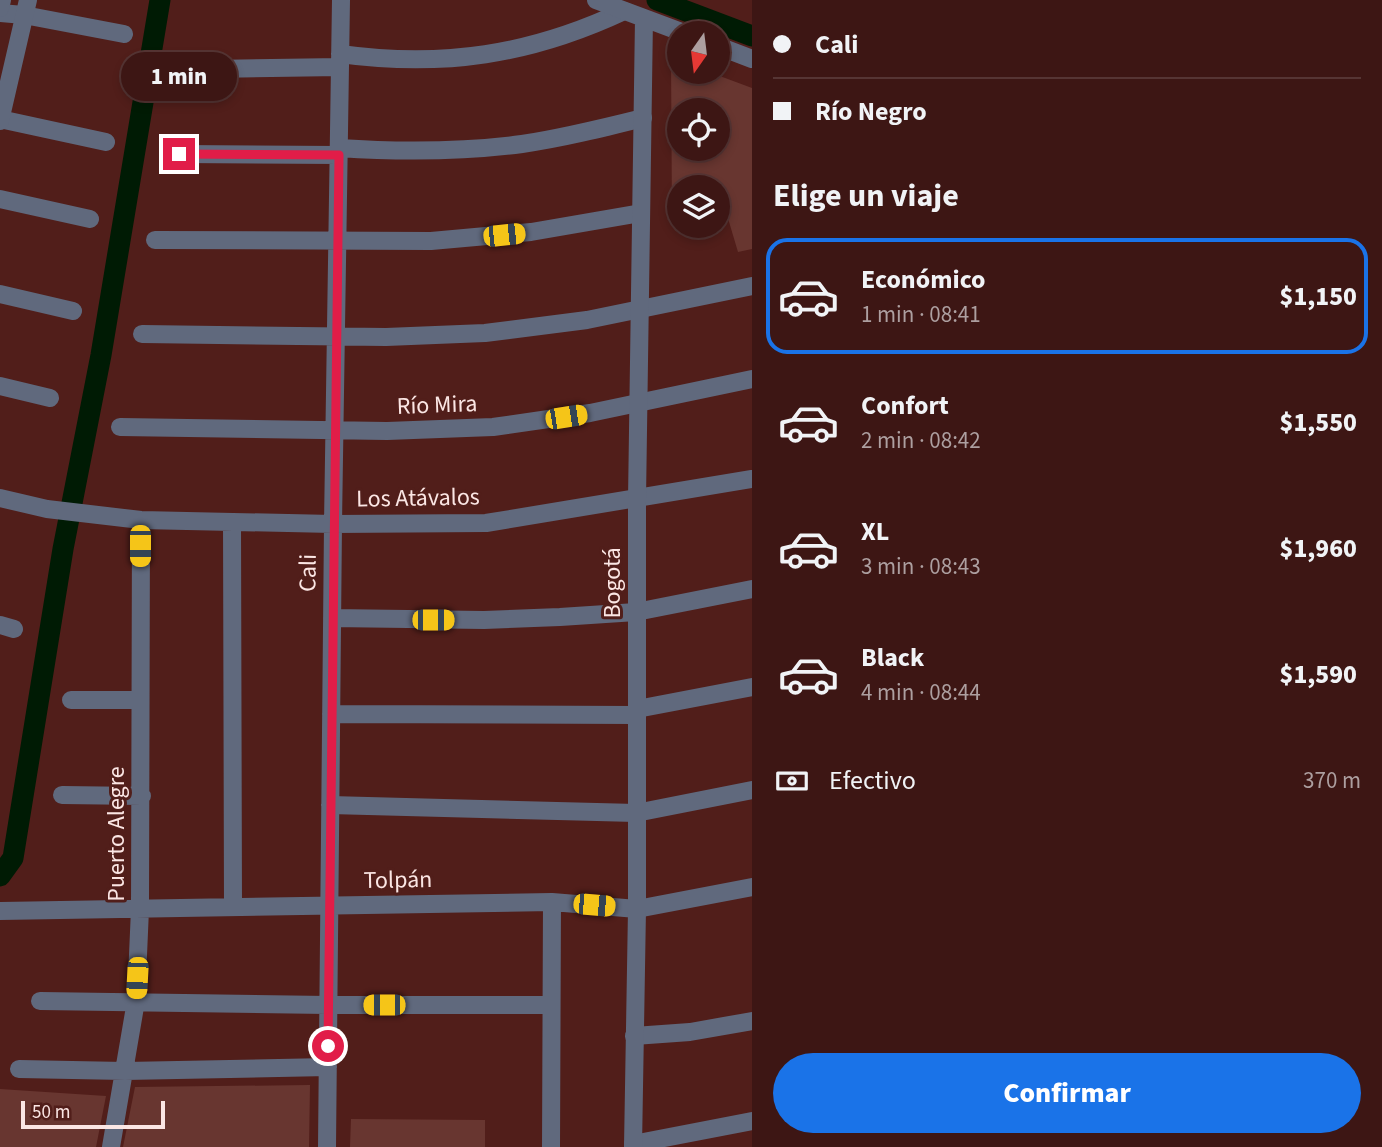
<!DOCTYPE html>
<html lang="es">
<head>
<meta charset="utf-8">
<style>
  :root { --surface:#3d1614; --page:#482322; --text:#f1f3f6; --muted:#ad9fa0; --line:#563534; --accent:#1a73e8 }
  body { margin:0; font-family:"Source Sans 3",sans-serif; background:var(--page); color:var(--text); height:100vh; display:flex; flex-direction:column; font-size:26px; white-space:nowrap }
  * { box-sizing:border-box; margin:0 }
  p { font-size:23px; color:var(--muted) }
  .icon { flex:none; width:38px; height:38px; fill:none; stroke:currentColor; stroke-width:2; stroke-linecap:round; stroke-linejoin:round }
  .map { position:relative; flex:1; overflow:hidden }
  .drawer { display:flex; flex-direction:column; background:var(--surface); width:630px }
  .drawer>* { flex:none }
  .guide { display:grid; align-content:center; height:154px; padding:0 21px; background:var(--surface) }
  .needle { width:46px; rotate:194deg }
  .fabs { position:absolute; left:667px; top:21px; display:grid; gap:14px }
  .fabs a { display:grid; place-items:center; width:63px; height:63px; border-radius:50%; background:var(--surface); box-shadow:0 4px 10px #0003,0 0 0 2px var(--line); font-size:35px }
  .scale { position:absolute; left:21px; bottom:18px; width:144px; box-sizing:border-box; padding-left:7px; border:4px solid #fbe6e4; border-top:0; font-size:19px; line-height:24px; white-space:nowrap; color:#fbe6e4; -webkit-text-stroke:5px #511e1a; paint-order:stroke }
  .end { position:absolute; width:32px; height:32px; margin:-16px; border:9px solid #e11d48; background:#fff; box-shadow:0 0 0 4px #fff }
  .from { border-radius:50% }
  .bubble { position:absolute; height:49px; border-radius:24px; background:var(--surface); box-shadow:0 4px 10px #0003,0 0 0 2px var(--line); font-size:23px; font-weight:800; line-height:49px; text-align:center }
  .car { position:absolute; width:21px; height:42px; margin:-21px -10px; border-radius:9px; box-shadow:0 0 5px 2px #0007; background:linear-gradient(#f5c518 24%,#345 0 40%,#f5c518 0 76%,#345 0 86%,#f5c518 0) }
  .guide b { display:flex; align-items:center; gap:24px; height:66px; font-size:26px }
  .guide b+b { border-top:2px solid var(--line) }
  .guide i { width:18px; height:18px; background:var(--text) }
  ul { padding:0; list-style:none }
  li { display:flex; align-items:center; gap:21px; height:116px; margin:0 14px 10px; padding:0 7px; border:4px solid transparent; border-radius:21px }
  li div { flex:1 }
  li b { display:block; font-size:26px }
  li em { font-style:normal; font-weight:800 }
  li.current { border-color:var(--accent) }
  li>.icon { width:63px; height:63px; stroke-width:1.5 }
  h2 { padding:0 21px; font-size:32px; line-height:84px }
  .pay { display:flex; align-items:center; gap:18px; height:77px; padding:0 21px; font-size:26px }
  .pay p { margin-inline-start:auto }
  .button { display:flex; gap:14px; margin-top:auto; padding:14px 21px }
  .button a { flex:1; height:80px; border-radius:42px; background:var(--accent); color:#fff; font-size:28px; font-weight:800; line-height:80px; text-align:center }
  main { display:flex; flex:1; min-height:0 }
  .map>svg:first-child { display:block }
  .green { fill:#683630; fill-rule:evenodd }
  .lines { fill:none; stroke-linecap:round; stroke-linejoin:round }
  .canal { stroke:#001b04; stroke-width:21 }
  .minor { stroke:#60697d; stroke-width:18 }
  .tertiary { stroke:#60697d; stroke-width:18 }
  .route { stroke:#e11d48; stroke-width:9 }
  .labels { text-anchor:middle; dominant-baseline:central; stroke-width:6; stroke-linejoin:round; paint-order:stroke }
  .street-label { font-size:24px; fill:#fbe6e4; stroke:#511e1a }
</style>
</head>
<body>
<main>
<div class="map">
<svg width="752" height="1147" viewBox="0 0 752 1147">
  <rect width="100%" height="100%" fill="#511e1a"/>
  <path class="green" d="M671 57 679 61V72H709L752 88V249L738 252 727 215 718 216V187H679V221L672 222ZM718 110V149H679V110Z
    M310 1085 309 1147H123L135 1087Z
    M0 1089 106 1096 96 1147H0Z
    M351 1119 485 1120V1147H350Z"/>
  <g class="lines">
    <path class="canal" d="M657 0 752 36
      M0 876 13 858 63 549 101 355 160 0"/>
    <path class="minor" d="M0 13 24 15 124 34
      M340 54C443 68 530 55 624 11
      M212 69 340 67
      M0 119 106 142
      M339 148C400 152 461 152 522 144 563 138 603 128 643 118
      M179 154 339 155
      M0 199 90 219
      M155 240 431 241 531 232 641 213
      M0 294 73 311
      M142 334 386 337 485 333 587 320 752 286
      M0 386 50 398
      M120 427 387 431 493 427 590 413 752 379
      M0 498 47 509 141 520 333 524 486 523 752 479
      M232 522 233 907
      M332 618 484 620 560 617 636 612 752 589
      M0 625 14 629
      M71 700H139
      M637 709 752 687
      M331 714 636 715
      M62 795 142 796
      M330 805 636 813 752 790
      M0 911 552 902 637 909 752 887
      M40 1001 328 1005H550
      M634 1036 690 1032 752 1021
      M19 1069 125 1071 328 1067
      M633 1144 752 1121
      M111 1147 136 1001 140 909 141 520
      M327 1147 333 524 341 0
      M551 1147 552 902"/>
    <path class="tertiary" d="M596 0 684 33
      M0 8 2 0
      M718 46 752 59
      M0 121 28 0
      M633 1147 637 909V499L644 18"/>
  </g>
  <g class="lines">
    <path class="route" d="M179 154 339 155 328 1046"/>
  </g>
  <g class="labels">
    <g class="street-label">
      <text transform="translate(437 405) rotate(-2)">Río Mira</text>
      <text transform="translate(418 498) rotate(-1)">Los Atávalos</text>
      <text transform="translate(308 573) rotate(-89)">Cali</text>
      <text transform="translate(612 583) rotate(-90)">Bogotá</text>
      <text transform="translate(116 834) rotate(-90)">Puerto Alegre</text>
      <text transform="translate(398 880) rotate(-1)">Tolpán</text>
    </g>
  </g>
</svg>
<div class="fabs">
<a><svg class="needle" viewBox="-14 -14 28 28"><path d="M0-13l5 13h-10z" fill="#e53935"/><path d="M0 13l5-13h-10z" fill="#ad9fa0"/></svg></a>
<a><svg class="icon" aria-label="locate" viewBox="0 0 24 24"><circle cx="12" cy="12" r="6"/><path d="M12 2v4M12 18v4M2 12h4M18 12h4"/></svg></a>
<a><svg class="icon" aria-label="layers" viewBox="0 0 24 24"><path d="M12 4l9 5-9 5-9-5zM3 14l9 5 9-5"/></svg></a>
</div>
<div class="scale">50 m</div>
<i class="end from" style="left:328px;top:1046px"></i>
<i class="end" style="left:179px;top:154px"></i>
<div class="bubble" style="left:121px;top:52px;width:116px">1 min</div>
<i class="car" style="left:504px;top:235px;rotate:84deg"></i>
<i class="car" style="left:566px;top:417px;rotate:81deg"></i>
<i class="car" style="left:140px;top:546px;rotate:180deg"></i>
<i class="car" style="left:433px;top:620px;rotate:90deg"></i>
<i class="car" style="left:594px;top:905px;rotate:95deg"></i>
<i class="car" style="left:137px;top:978px;rotate:183deg"></i>
<i class="car" style="left:384px;top:1005px;rotate:270deg"></i>
</div>
<section class="drawer">
<div class="guide">
<b><i class="from"></i>Cali</b>
<b><i></i>Río Negro</b>
</div>
<h2>Elige un viaje</h2>
<ul>
<li class="current"><svg class="icon" aria-label="car" viewBox="0 0 24 24"><path d="M5 17H2v-5l4-1 3-4h7l3 4 3 1v5h-3M9 17h6M6 11h13"/><circle cx="7" cy="17" r="2"/><circle cx="17" cy="17" r="2"/></svg><div><b>Económico</b><p>1 min · 08:41</p></div><em>$1,150</em></li>
<li><svg class="icon" aria-label="car" viewBox="0 0 24 24"><path d="M5 17H2v-5l4-1 3-4h7l3 4 3 1v5h-3M9 17h6M6 11h13"/><circle cx="7" cy="17" r="2"/><circle cx="17" cy="17" r="2"/></svg><div><b>Confort</b><p>2 min · 08:42</p></div><em>$1,550</em></li>
<li><svg class="icon" aria-label="car" viewBox="0 0 24 24"><path d="M5 17H2v-5l4-1 3-4h7l3 4 3 1v5h-3M9 17h6M6 11h13"/><circle cx="7" cy="17" r="2"/><circle cx="17" cy="17" r="2"/></svg><div><b>XL</b><p>3 min · 08:43</p></div><em>$1,960</em></li>
<li><svg class="icon" aria-label="car" viewBox="0 0 24 24"><path d="M5 17H2v-5l4-1 3-4h7l3 4 3 1v5h-3M9 17h6M6 11h13"/><circle cx="7" cy="17" r="2"/><circle cx="17" cy="17" r="2"/></svg><div><b>Black</b><p>4 min · 08:44</p></div><em>$1,590</em></li>
</ul>
<div class="pay"><svg class="icon" aria-label="cash" viewBox="0 0 24 24"><path d="M3 7h18v10H3z"/><circle cx="12" cy="12" r="2"/></svg>Efectivo<p>370 m</p></div>
<div class="button"><a>Confirmar</a></div>
</section>
</main>
</body>
</html>
